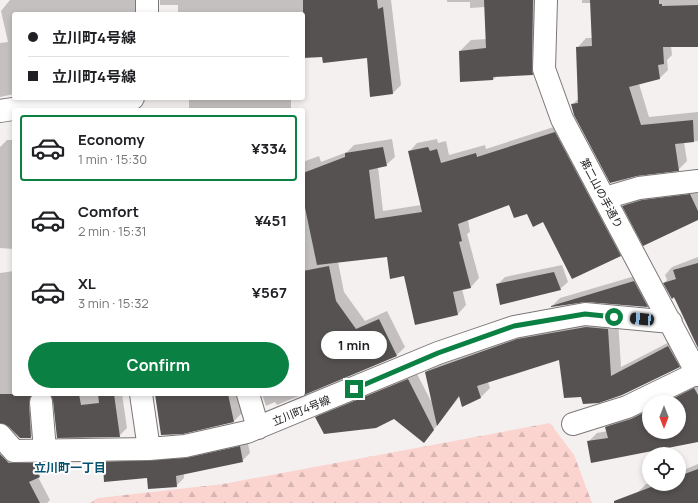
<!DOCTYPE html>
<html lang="en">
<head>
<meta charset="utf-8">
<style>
  :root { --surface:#fff; --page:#f2f2f2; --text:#202124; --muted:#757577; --line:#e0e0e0; --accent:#0b8043 }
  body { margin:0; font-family:Manrope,"Noto Sans JP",sans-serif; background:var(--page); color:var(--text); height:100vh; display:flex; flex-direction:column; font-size:15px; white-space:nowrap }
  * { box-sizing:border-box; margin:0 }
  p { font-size:13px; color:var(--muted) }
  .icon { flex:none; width:22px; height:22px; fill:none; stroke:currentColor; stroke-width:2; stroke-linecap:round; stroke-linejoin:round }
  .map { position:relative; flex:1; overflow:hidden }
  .details { position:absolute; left:12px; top:108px; width:293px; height:288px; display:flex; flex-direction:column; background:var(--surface); border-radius:4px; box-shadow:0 2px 6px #0003 }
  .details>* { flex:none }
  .banner { position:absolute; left:12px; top:12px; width:293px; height:88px; border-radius:4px; box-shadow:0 2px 6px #0003; display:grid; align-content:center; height:88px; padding:0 16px; background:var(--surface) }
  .needle { width:26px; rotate:180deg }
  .buttons { position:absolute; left:642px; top:395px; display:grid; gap:8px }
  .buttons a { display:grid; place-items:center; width:44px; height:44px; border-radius:50%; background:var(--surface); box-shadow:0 2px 6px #0003; font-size:20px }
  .end { position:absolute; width:18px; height:18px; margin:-9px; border:5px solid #0b8043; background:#fff; box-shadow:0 0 0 2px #fff }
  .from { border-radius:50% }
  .bubble { position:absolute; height:28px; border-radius:14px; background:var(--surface); box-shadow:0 2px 6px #0003; font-size:13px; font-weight:700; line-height:28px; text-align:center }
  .car { position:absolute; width:12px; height:24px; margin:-12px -6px; border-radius:5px; box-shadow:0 0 3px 1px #0007; background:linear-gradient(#222 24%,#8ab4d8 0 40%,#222 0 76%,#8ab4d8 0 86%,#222 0) }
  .banner b { display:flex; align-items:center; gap:14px; height:38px; font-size:15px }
  .banner b+b { border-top:1px solid var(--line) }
  .banner i { width:10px; height:10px; background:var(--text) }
  ul { padding:7px 0 0; list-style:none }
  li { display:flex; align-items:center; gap:12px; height:66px; margin:0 8px 6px; padding:0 8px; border:2px solid transparent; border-radius:4px }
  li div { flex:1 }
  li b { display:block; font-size:15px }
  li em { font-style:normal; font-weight:700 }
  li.on { border-color:var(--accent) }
  li>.icon { width:36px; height:36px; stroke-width:1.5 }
  .button { display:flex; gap:8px; margin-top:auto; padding:8px 16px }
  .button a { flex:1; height:46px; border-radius:24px; background:var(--accent); color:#fff; font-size:16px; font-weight:700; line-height:46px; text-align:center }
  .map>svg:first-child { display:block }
  .forest { fill:url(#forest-firs) }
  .shadow { fill:#0003 }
  .building { fill:#565252 }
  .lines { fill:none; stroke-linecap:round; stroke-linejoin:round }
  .minor-casing { stroke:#7c7877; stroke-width:24 }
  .minor { stroke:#fff; stroke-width:22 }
  .route { stroke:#0b8043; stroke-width:5 }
  .labels { text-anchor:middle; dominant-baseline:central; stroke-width:4; stroke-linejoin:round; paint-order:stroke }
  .street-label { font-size:11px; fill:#1a1818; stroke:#fff }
  .neighbourhood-label { font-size:12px; font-weight:bold; fill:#06526e; stroke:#fff }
</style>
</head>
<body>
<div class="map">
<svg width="698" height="503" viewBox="0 0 698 503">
  <defs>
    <pattern id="forest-firs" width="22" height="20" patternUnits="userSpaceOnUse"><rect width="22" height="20" fill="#fbd4d0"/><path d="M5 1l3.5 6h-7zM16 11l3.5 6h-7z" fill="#d7b5b2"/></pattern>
  </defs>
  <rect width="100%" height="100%" fill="#f5f0f0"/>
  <path class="forest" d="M550 423 574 455 592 503H89L98 498 223 484Z"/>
  <path class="shadow" d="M10 0H143V14H14V94L0 97V43L8 42 1 11Z
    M160 0H391L401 85 393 93 368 57H303V14H178V5H160Z
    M447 0H543V64L533 74 497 76 493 80 460 51 471 40 487 39 485 7 470 8V2H447Z
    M582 0H698V46H671L672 55 667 60 668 70 660 78 639 84 649 117 698 112V141L684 142 687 161 678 170 572 105 579 98 578 47 586 38H593L591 3H582Z
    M189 98H291V110H189Z
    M563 124 629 247 620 255 510 204 468 220 470 232 467 234 479 278 471 287 462 289 466 305 458 314 415 324 405 275 388 256 338 262 344 292 365 321 387 311 405 347 397 355 277 405 275 402 266 406 262 394H303V162L319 156 321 162 347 152 354 145 392 139 395 157 386 165 378 167 383 211 421 205 409 152 417 143 437 139 438 143 446 141 449 155 485 145 486 149Z
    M7 140H14V249L0 248V147Z
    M698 187V219L624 206 632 198Z
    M698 257V334L664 283 667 280 665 275 672 267Z
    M562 265 568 282 560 289 497 285 505 277Z
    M14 271V394H37L39 429 31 437H20L0 412V273Z
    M642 274 655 298 648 306 586 301 552 306 560 298Z
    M618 319 621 367 679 337 689 357 679 367 582 396 560 358 488 382 490 388 480 398 460 396 424 442 394 418 317 417 324 410 416 372 432 403 426 372 436 362 528 330Z
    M698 383V441L588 442 597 433 608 431 606 427 615 419 649 407V432H679V402H658Z
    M52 394H122L127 428 119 436 54 401Z
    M156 394H238L242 413 234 421 183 433Z
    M247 439 250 453 242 461 184 474V478L176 486 104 463 112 455Z
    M21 456H40L47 469 38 477 50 500 47 503H0V467Z
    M698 464V503H641L637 493 646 484H679V472Z"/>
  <path class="building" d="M303 0H377L378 9 383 7 393 94 370 97 367 58 323 63 322 57 303 58Z
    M484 0H533L532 69 533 75 493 77V80L460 82 459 51 486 48Z
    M590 0H659V4H662V6L698 5V47H663L664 64 658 65 660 79 629 87 641 125 693 120 694 142 675 144 679 171 637 176 610 183 574 115 571 104 578 103 576 47 592 46Z
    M555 132 621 256 572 279 543 222 533 227 527 214 514 218 509 205 458 224 462 241 459 242 471 288 453 292 458 315 415 325 404 276 390 279 387 257 317 265 303 198V173L345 157V153L383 147 387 166 369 170 375 219 422 212 408 151 428 147 430 151 437 149 441 163 476 153 477 157Z
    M690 194 698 211V220L643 246 622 206 642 200Z
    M698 263V348L674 297 672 299 663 283 676 279 673 270Z
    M329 266 336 301 356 329 379 319 397 356 304 395 303 271Z
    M554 272 561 290 500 305 496 284Z
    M634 281 648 307 586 302 551 307V306Z
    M586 327 608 329 611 376 668 346 680 367 622 395 599 403 583 404 581 397 564 398 559 360 477 386 481 398 462 407 459 396 437 426 425 372 517 339Z
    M408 379 434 430 424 443 394 419 376 428 324 434 315 417Z
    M694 388 698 395V442L591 463 587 441 608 438 605 427 631 419 649 410V432H679V402H666Z
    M0 394H32L29 403 31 438H20L9 427 0 423Z
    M50 394H79L81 405 99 403 98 394H114L120 437 57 438 53 401Z
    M155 394H228L234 422 183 434 161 435Z
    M240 446 243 462 176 476 177 487 148 489 147 478 104 482 103 462 186 458Z
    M0 454 9 463H33L40 477 29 482 40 503H0Z
    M698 469V503H614V501L659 484H679V476Z"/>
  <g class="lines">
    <g class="minor-casing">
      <path id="minor" d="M546 0 544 69 562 119 698 375
        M147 14V0
        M0 111 33 106 133 98
        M605 198 639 188 698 181
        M141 394 149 449
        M248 394 258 428
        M41 402 45 450
        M573 424 627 407 697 373
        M0 435 14 451 149 449 185 446 247 432 438 353 514 327 585 314 671 322"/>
    </g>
    <use href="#minor" class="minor"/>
  </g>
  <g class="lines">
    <path class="route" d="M354 389 438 353 514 326 585 314 614 317"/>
  </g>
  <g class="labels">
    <g class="street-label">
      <text transform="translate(602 193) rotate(62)">第二山の手通り</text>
      <text transform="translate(301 410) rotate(-22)">立川町4号線</text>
    </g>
    <g class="neighbourhood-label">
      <text x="70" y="467">立川町一丁目</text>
    </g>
  </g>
</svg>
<div class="buttons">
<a><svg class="needle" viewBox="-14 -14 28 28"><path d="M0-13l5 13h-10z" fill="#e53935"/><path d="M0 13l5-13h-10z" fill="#757577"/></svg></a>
<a><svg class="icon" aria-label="locate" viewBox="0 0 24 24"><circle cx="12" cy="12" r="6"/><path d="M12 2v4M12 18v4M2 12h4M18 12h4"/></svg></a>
</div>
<i class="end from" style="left:614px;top:317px"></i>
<i class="end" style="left:354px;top:389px"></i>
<div class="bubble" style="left:321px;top:331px;width:66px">1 min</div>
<i class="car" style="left:642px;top:319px;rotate:275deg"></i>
<div class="banner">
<b><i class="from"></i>立川町4号線</b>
<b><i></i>立川町4号線</b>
</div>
<section class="details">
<ul>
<li class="on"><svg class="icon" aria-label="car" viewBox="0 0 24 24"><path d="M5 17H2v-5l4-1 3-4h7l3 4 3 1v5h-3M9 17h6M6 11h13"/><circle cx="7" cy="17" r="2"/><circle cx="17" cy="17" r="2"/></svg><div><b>Economy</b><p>1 min · 15:30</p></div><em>¥334</em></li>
<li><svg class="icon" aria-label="car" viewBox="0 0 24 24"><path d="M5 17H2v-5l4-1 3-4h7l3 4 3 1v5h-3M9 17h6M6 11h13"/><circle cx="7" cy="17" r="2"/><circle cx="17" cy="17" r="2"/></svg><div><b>Comfort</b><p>2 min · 15:31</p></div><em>¥451</em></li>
<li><svg class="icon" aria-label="car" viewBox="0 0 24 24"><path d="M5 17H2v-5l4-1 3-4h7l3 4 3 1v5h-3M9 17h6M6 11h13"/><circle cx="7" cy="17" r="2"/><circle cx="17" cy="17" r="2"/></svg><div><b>XL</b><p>3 min · 15:32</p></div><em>¥567</em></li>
</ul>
<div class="button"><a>Confirm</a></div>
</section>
</div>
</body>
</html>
